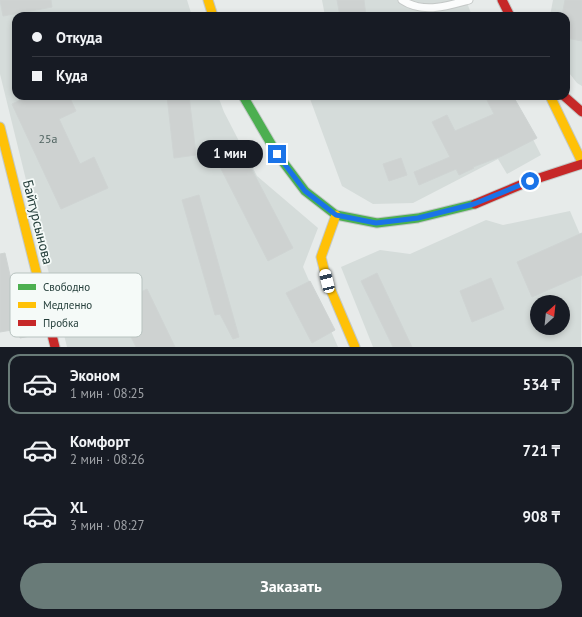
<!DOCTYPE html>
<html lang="ru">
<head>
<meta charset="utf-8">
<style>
  :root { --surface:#171b24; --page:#20242c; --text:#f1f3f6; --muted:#9ea1a6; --line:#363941; --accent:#697b78 }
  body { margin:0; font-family:"PT Sans",sans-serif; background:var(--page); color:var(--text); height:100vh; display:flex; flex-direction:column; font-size:15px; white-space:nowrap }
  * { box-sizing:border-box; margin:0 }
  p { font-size:13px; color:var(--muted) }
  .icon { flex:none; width:22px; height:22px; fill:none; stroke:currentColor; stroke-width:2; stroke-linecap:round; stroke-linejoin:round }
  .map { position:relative; height:347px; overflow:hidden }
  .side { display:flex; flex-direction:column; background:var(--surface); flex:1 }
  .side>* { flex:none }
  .top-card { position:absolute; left:12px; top:12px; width:558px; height:88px; border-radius:12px; box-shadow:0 2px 6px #0003; display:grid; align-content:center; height:88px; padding:0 20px; background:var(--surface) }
  .needle { width:26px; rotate:27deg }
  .tools { position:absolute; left:530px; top:295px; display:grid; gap:8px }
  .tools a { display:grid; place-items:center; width:40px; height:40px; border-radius:50%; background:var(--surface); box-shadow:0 2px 6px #0003; font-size:20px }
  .end { position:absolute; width:18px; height:18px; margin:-9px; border:5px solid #1a73e8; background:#fff; box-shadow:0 0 0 2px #fff }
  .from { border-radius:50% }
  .bubble { position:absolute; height:28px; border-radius:14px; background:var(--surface); box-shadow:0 2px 6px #0003; font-size:13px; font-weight:800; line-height:28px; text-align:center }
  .car { position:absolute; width:12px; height:24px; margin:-12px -6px; border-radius:5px; box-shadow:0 0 3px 1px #0007; background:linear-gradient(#fff 24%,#345 0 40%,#fff 0 76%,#345 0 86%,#fff 0) }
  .top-card b { display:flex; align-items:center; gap:14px; height:38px; font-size:15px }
  .top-card b+b { border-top:1px solid var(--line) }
  .top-card i { width:10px; height:10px; background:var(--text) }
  ul { padding:7px 0 0; list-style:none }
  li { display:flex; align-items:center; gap:12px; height:60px; margin:0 8px 6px; padding:0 12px; border:2px solid transparent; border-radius:12px }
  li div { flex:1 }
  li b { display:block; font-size:15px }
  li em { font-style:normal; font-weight:800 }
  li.active { border-color:var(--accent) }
  li>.icon { width:36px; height:36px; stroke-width:1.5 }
  .action { display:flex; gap:8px; margin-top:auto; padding:8px 20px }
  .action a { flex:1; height:46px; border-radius:24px; background:var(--accent); color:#fff; font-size:16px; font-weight:800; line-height:46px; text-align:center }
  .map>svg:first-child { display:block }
  .built { fill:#d5dcda; fill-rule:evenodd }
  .building { fill:#ced2d1; stroke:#cfd4d3 }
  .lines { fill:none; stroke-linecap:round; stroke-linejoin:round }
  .lane-casing { stroke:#c4c8c7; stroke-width:9 }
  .fast-casing { stroke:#c3c9c7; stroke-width:11 }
  .slow-casing { stroke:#c3c9c7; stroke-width:11 }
  .jam-casing { stroke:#c3c9c7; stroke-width:11 }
  .lane { stroke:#fbfcfc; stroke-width:7 }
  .fast { stroke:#4caf50; stroke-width:9 }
  .slow { stroke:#ffc107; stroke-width:9 }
  .jam { stroke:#c62828; stroke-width:9 }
  .route { stroke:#1a73e8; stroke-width:5 }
  .labels { text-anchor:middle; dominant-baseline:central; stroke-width:3.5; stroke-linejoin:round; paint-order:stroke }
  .number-label { font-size:12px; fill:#506461 }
  .street-label { font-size:14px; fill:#253f3b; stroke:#f5faf8 }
  .key { fill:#f5faf8; stroke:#b7c2bf; stroke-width:1 }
  .key-label { font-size:11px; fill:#253f3b }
</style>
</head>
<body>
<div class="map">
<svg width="582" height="347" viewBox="0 0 582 347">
  <rect width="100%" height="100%" fill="#e7ebea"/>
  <path class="built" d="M0 0H187L192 16H16V96H218L224 112 257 176 318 228 303 267 338 347H67L0 74Z
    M322 0H466L472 16H325Z
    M553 0H582V86L577 83 566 69V16H550Z
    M309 96H511L541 155 507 174 498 159 413 203 373 204 342 186Z
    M570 211 582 239 581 347H373L341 267 380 250 410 254 486 220 503 225ZM537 302H563V328H537Z"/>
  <path class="building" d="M0 0H51L52 7 3 16Z
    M337 0H364L366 16H340Z
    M565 0H582V41L566 38V16H562Z
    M30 96H69L76 111 59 119 80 164 94 157 108 188 61 209 12 104Z
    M167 96H189L196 155 174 158Z
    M485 96H513L537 138 502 156 473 167 474 168 459 175 456 169 419 185 414 172 450 157 432 122 447 115 455 131 494 114Z
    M241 149 293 248 268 261 217 161Z
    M401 158 407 175 389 181 383 164Z
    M199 195 239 337 233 339 220 314 215 315 182 200Z
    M582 233V275L532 297 517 262Z
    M5 253 21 324 37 321 40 334 20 338 18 329 0 332V254Z
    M377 273 412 347H393L361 281Z
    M491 278 504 309 472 322 460 291Z
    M310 281 335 330 312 343 286 293Z
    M147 289 175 347H136L115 305Z"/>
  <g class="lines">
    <g class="lane-casing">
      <path id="lane" d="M402 0C423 14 447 6 469 0"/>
    </g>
    <g class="fast-casing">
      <path id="fast" d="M243 96 277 154 305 191 336 215 377 223 418 218 475 204"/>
    </g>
    <g class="slow-casing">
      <path id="slow" d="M208 0 213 16
        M550 96 582 162
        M0 127 41 291
        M336 215 321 257 327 281 355 347"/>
    </g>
    <g class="jam-casing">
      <path id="jam" d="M502 0 510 16
        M564 96 582 112
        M475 204 530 181 582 164
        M41 291 55 347"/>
    </g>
    <use href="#lane" class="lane"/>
    <use href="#fast" class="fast"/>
    <use href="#slow" class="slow"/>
    <use href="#jam" class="jam"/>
  </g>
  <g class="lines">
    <path class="route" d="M277 154 305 191 336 215 376 223 418 218 474 204 530 181"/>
  </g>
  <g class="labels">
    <g class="number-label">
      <text x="48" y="138">25а</text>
    </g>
    <g class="street-label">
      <text transform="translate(38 222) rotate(76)">Байтурсынова</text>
    </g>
  </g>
  <rect x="10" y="273" width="132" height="64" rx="6" class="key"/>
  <rect x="18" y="284" width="18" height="6" fill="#4caf50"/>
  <rect x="18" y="302" width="18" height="6" fill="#ffc107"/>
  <rect x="18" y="320" width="18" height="6" fill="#c62828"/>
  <g class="key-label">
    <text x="43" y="291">Свободно</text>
    <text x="43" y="309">Медленно</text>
    <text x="43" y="327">Пробка</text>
  </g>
</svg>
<div class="tools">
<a><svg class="needle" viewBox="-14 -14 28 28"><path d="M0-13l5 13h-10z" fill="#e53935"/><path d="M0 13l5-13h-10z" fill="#9ea1a6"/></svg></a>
</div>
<i class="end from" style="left:530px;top:181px"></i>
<i class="end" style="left:277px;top:154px"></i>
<div class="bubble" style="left:197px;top:140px;width:66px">1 мин</div>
<i class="car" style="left:327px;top:281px;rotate:346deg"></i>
<div class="top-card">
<b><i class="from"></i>Откуда</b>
<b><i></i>Куда</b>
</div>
</div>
<section class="side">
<ul>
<li class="active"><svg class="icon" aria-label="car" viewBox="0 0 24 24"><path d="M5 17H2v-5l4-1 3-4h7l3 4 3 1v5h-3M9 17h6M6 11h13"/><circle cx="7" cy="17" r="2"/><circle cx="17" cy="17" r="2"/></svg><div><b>Эконом</b><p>1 мин · 08:25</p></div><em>534 ₸</em></li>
<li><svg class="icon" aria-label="car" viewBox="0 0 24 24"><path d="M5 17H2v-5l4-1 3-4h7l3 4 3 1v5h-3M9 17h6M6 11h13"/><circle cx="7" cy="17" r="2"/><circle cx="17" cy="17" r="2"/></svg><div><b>Комфорт</b><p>2 мин · 08:26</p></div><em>721 ₸</em></li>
<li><svg class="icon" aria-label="car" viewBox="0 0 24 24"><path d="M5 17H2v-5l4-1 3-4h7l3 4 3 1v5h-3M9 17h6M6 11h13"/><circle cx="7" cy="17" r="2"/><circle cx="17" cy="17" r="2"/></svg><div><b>XL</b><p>3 мин · 08:27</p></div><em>908 ₸</em></li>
</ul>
<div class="action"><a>Заказать</a></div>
</section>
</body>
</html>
